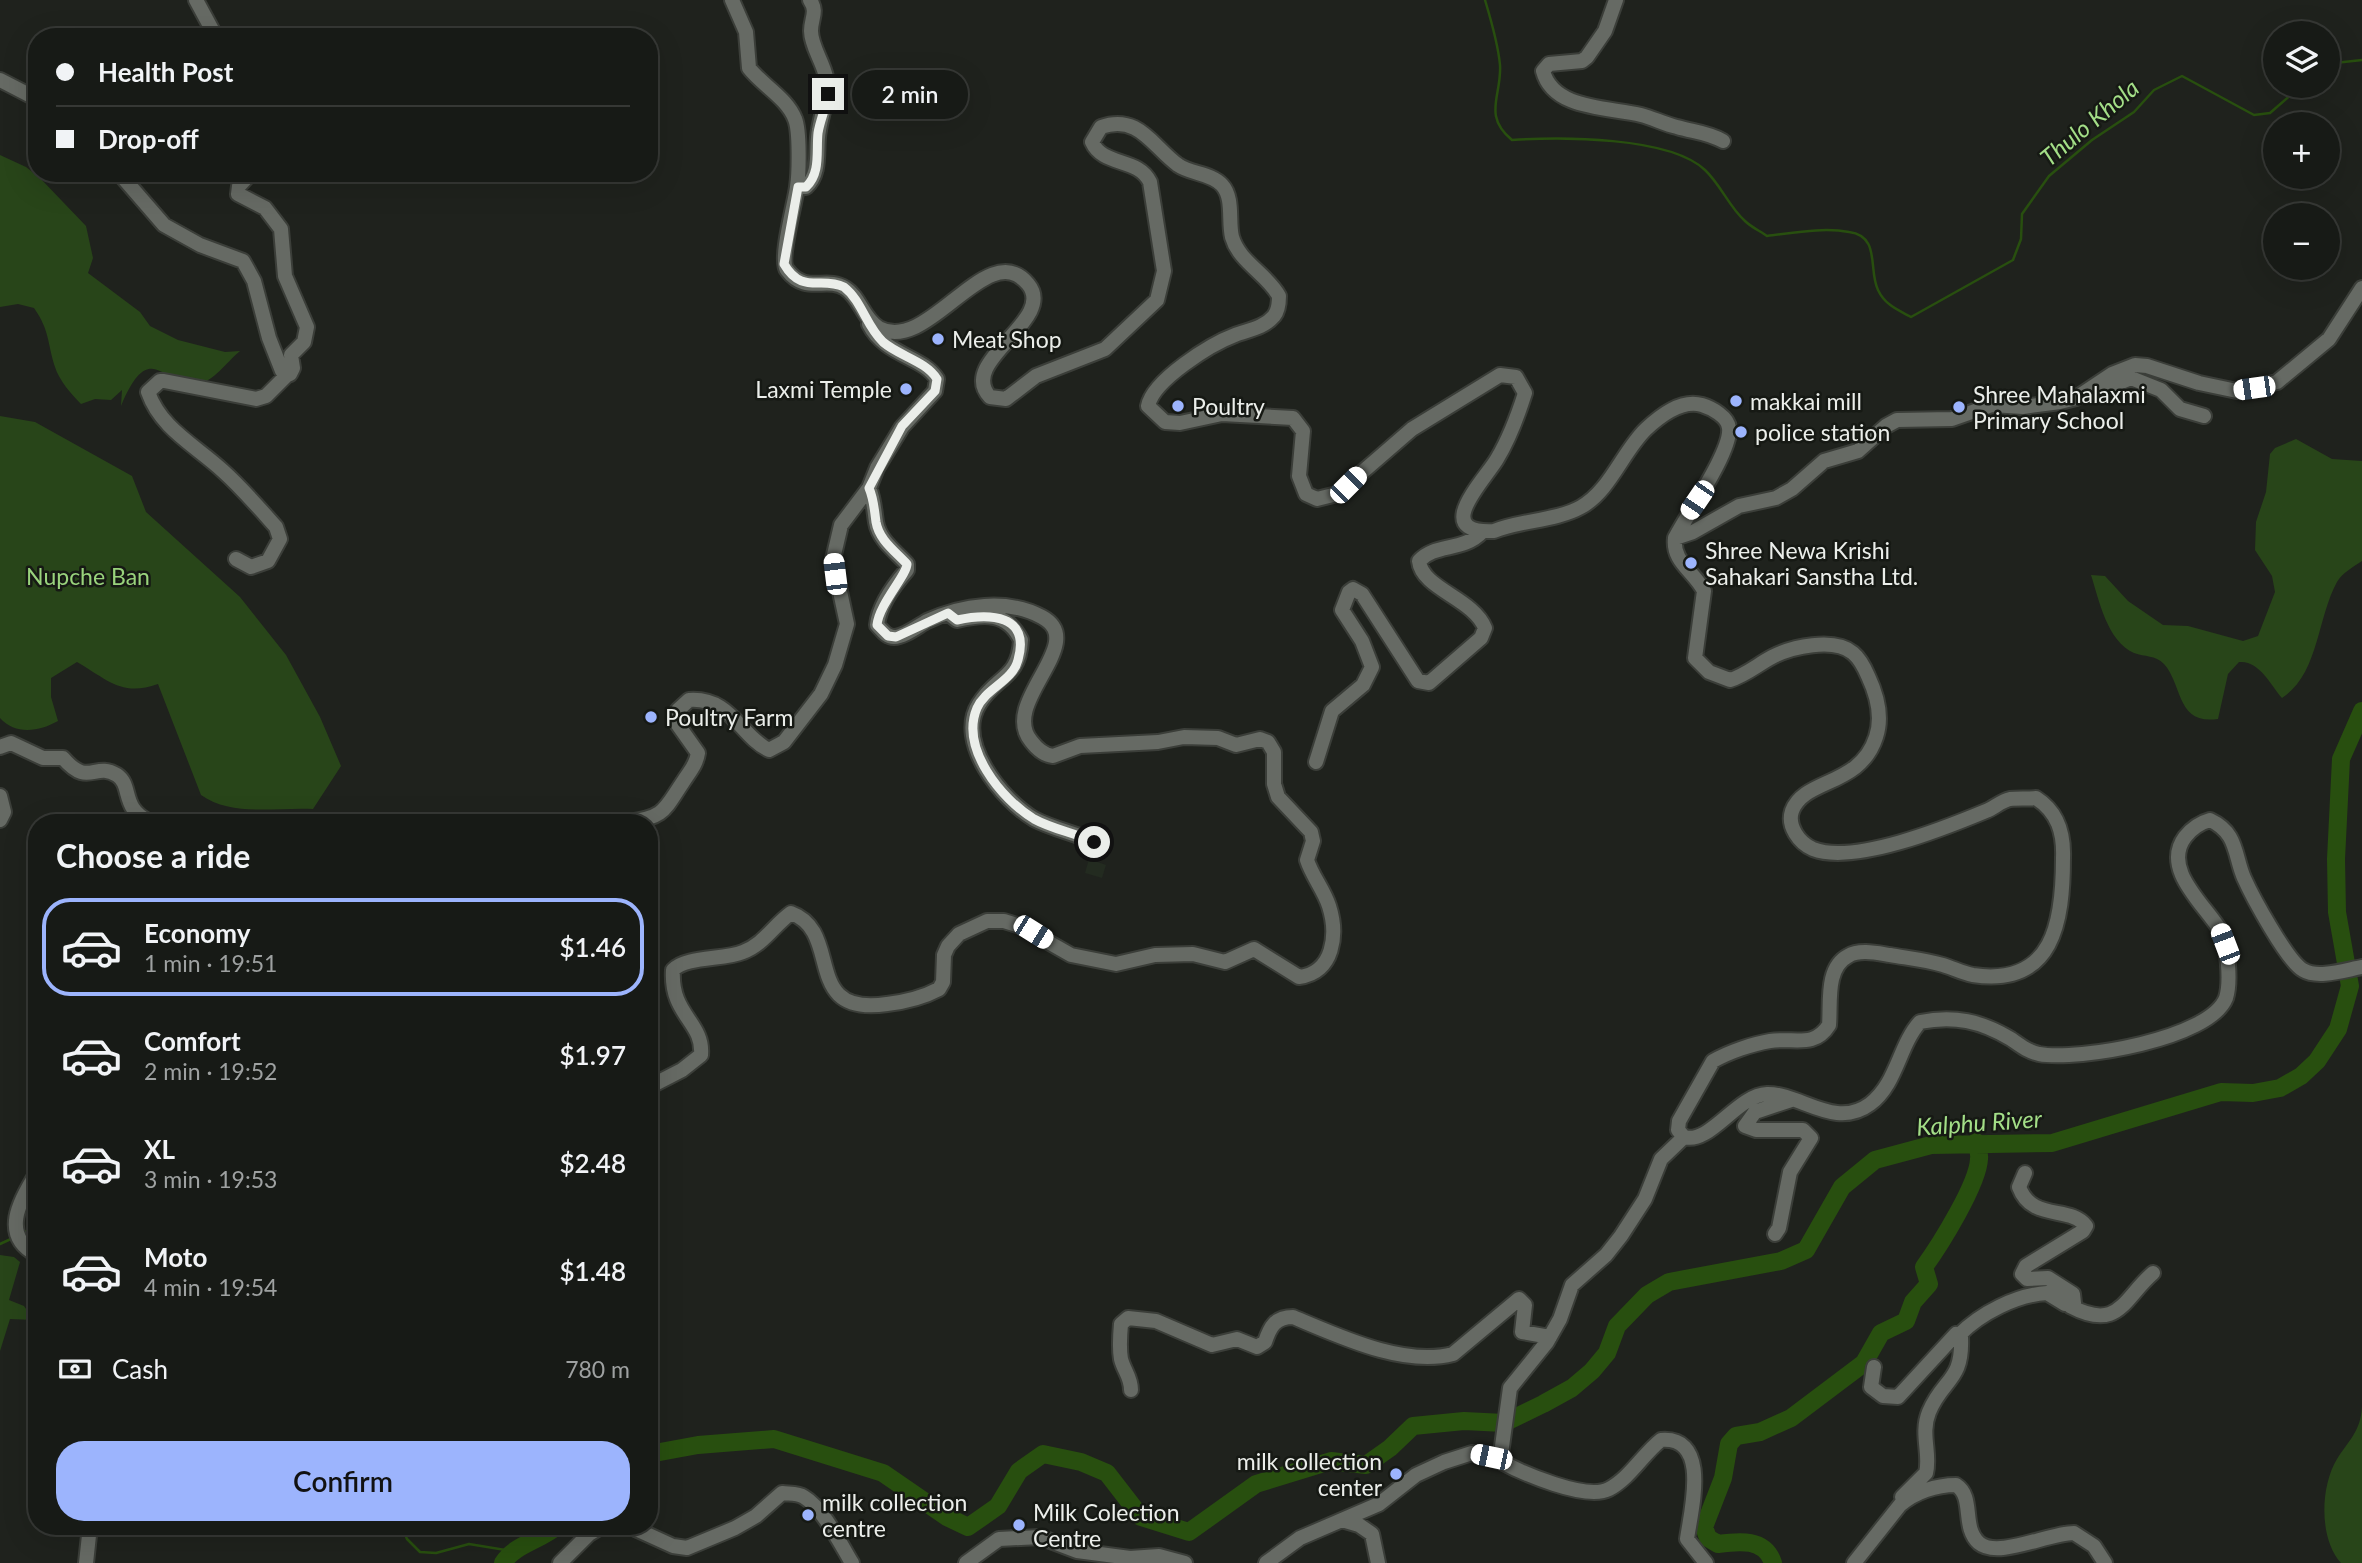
<!DOCTYPE html>
<html lang="en">
<head>
<meta charset="utf-8">
<style>
  :root { --surface:#171a16; --page:#242723; --text:#f1f3f6; --muted:#9ea1a1; --line:#363835; --accent:#9cb4fd }
  body { margin:0; font-family:Lato,sans-serif; background:var(--page); color:var(--text); height:100vh; display:flex; flex-direction:column; font-size:26px; white-space:nowrap }
  * { box-sizing:border-box; margin:0 }
  p { font-size:23px; color:var(--muted) }
  .icon { flex:none; width:38px; height:38px; fill:none; stroke:currentColor; stroke-width:2; stroke-linecap:round; stroke-linejoin:round }
  .map { position:relative; flex:1; overflow:hidden }
  .side { position:absolute; left:28px; top:814px; width:630px; height:721px; display:flex; flex-direction:column; background:var(--surface); border-radius:28px; box-shadow:0 7px 28px #0002,0 0 0 2px var(--line) }
  .side>* { flex:none }
  .banner { position:absolute; left:28px; top:28px; width:630px; height:154px; border-radius:28px; box-shadow:0 7px 28px #0002,0 0 0 2px var(--line); display:grid; align-content:center; height:154px; padding:0 28px; background:var(--surface) }
  .controls { position:absolute; left:2263px; top:21px; display:grid; gap:14px }
  .controls a { display:grid; place-items:center; width:77px; height:77px; border-radius:50%; background:var(--surface); box-shadow:0 7px 28px #0002,0 0 0 2px var(--line); font-size:35px }
  .end { position:absolute; width:32px; height:32px; margin:-16px; border:9px solid #ebeeea; background:#111; box-shadow:0 0 0 4px #111 }
  .from { border-radius:50% }
  .bubble { position:absolute; height:49px; border-radius:24px; background:var(--surface); box-shadow:0 7px 28px #0002,0 0 0 2px var(--line); font-size:23px; font-weight:600; line-height:49px; text-align:center }
  .car { position:absolute; width:21px; height:42px; margin:-21px -10px; border-radius:9px; box-shadow:0 0 5px 2px #0007; background:linear-gradient(#fff 24%,#345 0 40%,#fff 0 76%,#345 0 86%,#fff 0) }
  .banner b { display:flex; align-items:center; gap:24px; height:66px; font-size:26px }
  .banner b+b { border-top:2px solid var(--line) }
  .banner i { width:18px; height:18px; background:var(--text) }
  ul { padding:0; list-style:none }
  li { display:flex; align-items:center; gap:21px; height:98px; margin:0 14px 10px; padding:0 14px; border:4px solid transparent; border-radius:28px }
  li div { flex:1 }
  li b { display:block; font-size:26px }
  li em { font-style:normal; font-weight:600 }
  li.selected { border-color:var(--accent) }
  li>.icon { width:63px; height:63px; stroke-width:1.5 }
  h2 { padding:0 28px; font-size:32px; line-height:84px }
  .pay { display:flex; align-items:center; gap:18px; height:77px; padding:0 28px; font-size:26px }
  .pay p { margin-inline-start:auto }
  .cta { display:flex; gap:14px; margin-top:auto; padding:14px 28px }
  .cta a { flex:1; height:80px; border-radius:28px; background:var(--accent); color:#111; font-size:28px; font-weight:600; line-height:80px; text-align:center }
  .map>svg:first-child { display:block }
  .built { fill:#232b20 }
  .green { fill:#284519 }
  .lines { fill:none; stroke-linecap:round; stroke-linejoin:round }
  .stream { stroke:#284f0f; stroke-width:2.5 }
  .river { stroke:#284f0f; stroke-width:18 }
  .minor-casing { stroke:#3b3e39; stroke-width:18 }
  .minor { stroke:#666a64; stroke-width:14 }
  .route { stroke:#ebeeea; stroke-width:9 }
  .poi-dot { fill:#9cb4fd; stroke:#161914; stroke-width:2.5 }
  .labels { text-anchor:middle; dominant-baseline:central; stroke-width:5; stroke-linejoin:round; paint-order:stroke }
  .poi-label { font-size:23px; fill:#ebeeea; stroke:#161914; text-anchor:start }
  .park-label { font-size:23px; fill:#99d37c; stroke:#161914 }
  .water-label { font-size:24px; font-style:italic; fill:#a3de87; stroke:#161914 }
</style>
</head>
<body>
<div class="map">
<svg width="2362" height="1563" viewBox="0 0 2362 1563">
  <rect width="100%" height="100%" fill="#1f221d"/>
  <path class="built" d="M1089 859 1106 865 1102 878 1085 873Z"/>
  <path class="green" d="M0 155 26 167 40 178 86 226 93 258 88 273 140 312 150 326 178 340 225 352 240 351C230 359 215 379 202 383 164 393 152 332 121 406L122 390 111 400 95 399 81 404C71 394 59 380 55 367 47 342 50 331 34 308L18 304 0 307Z
    M0 416 35 422 132 476 146 512 240 597 286 655 320 717 341 766 313 809C277 807 232 817 201 795L158 684C122 697 108 680 77 662L51 678V697L58 721C40 731 16 736 0 718Z
    M2296 439 2332 459 2362 461V561C2353 567 2342 573 2337 582 2317 618 2319 674 2282 698 2270 684 2259 660 2239 662L2228 674 2218 719C2176 725 2183 685 2164 664 2155 655 2145 657 2134 653 2107 641 2099 600 2091 575L2105 576 2128 601 2163 625 2188 626 2243 641 2258 636 2275 592 2272 576 2255 550 2256 522 2266 492 2270 454 2275 448Z
    M0 1255 14 1257 20 1262 9 1300 24 1306 34 1320 10 1319 0 1351Z
    M2362 1406V1563H2341C2319 1539 2320 1487 2337 1459 2349 1440 2361 1431 2362 1406Z"/>
  <g class="lines">
    <path class="stream" d="M1485 0C1491 20 1498 43 1500 65 1502 96 1482 115 1512 140 1560 137 1669 136 1705 170 1721 185 1729 207 1745 221 1751 227 1760 231 1767 236 1793 233 1823 227 1849 232 1881 236 1868 270 1878 290 1885 305 1898 310 1911 317L2013 260 2021 239 2022 214 2049 176 2092 140 2134 112 2154 90 2182 76 2254 115 2270 113 2301 86
      M2328 68 2335 63 2362 60
      M22 1233 37 1226
      M0 1244 13 1238
      M401 1526 407 1539 420 1552 436 1553 469 1544 511 1551"/>
    <path class="river" d="M649 1454 698 1445 774 1439 883 1473 947 1517 968 1527 998 1506 1019 1471 1043 1454 1081 1462 1107 1473 1141 1517 1189 1532 1256 1484 1331 1461 1366 1465 1390 1448 1413 1426 1464 1421 1504 1423 1543 1404 1572 1388 1592 1371 1607 1353 1617 1326 1647 1295 1669 1282 1781 1261 1806 1250 1842 1187 1875 1160 1931 1145 2052 1143 2221 1092 2253 1093 2280 1088 2301 1076 2317 1061 2338 1029 2350 986 2337 912 2336 859 2341 759 2362 711
      M503 1563C514 1545 539 1541 557 1526
      M1773 1563C1765 1538 1739 1541 1718 1544L1708 1538 1704 1527 1723 1478 1729 1444 1736 1436 1760 1432 1791 1418 1864 1363 1881 1333 1906 1321 1913 1302 1929 1284 1924 1267C1940 1245 1978 1184 1979 1159 1980 1153 1977 1147 1976 1142"/>
    <g class="minor-casing">
      <path id="minor" d="M196 0 216 37
        M732 0 746 32 749 68C762 85 787 98 795 119 800 131 799 174 797 187 795 203 779 260 787 270 806 295 826 276 845 288 860 297 863 319 879 328 929 355 987 235 1028 284 1058 320 956 361 990 397L1006 399 1036 376 1105 349 1157 300 1164 271 1150 182C1138 157 1103 167 1092 142L1101 127C1139 114 1152 146 1178 165 1191 174 1211 173 1222 185 1234 198 1228 221 1232 237 1239 262 1267 274 1279 296 1279 302 1278 311 1274 316 1264 328 1248 330 1235 335 1211 344 1153 380 1148 406L1165 422 1180 423 1222 414 1293 418 1303 431 1299 476 1306 494 1317 499 1337 494 1412 429 1500 375 1516 377 1525 393C1518 415 1509 439 1497 459 1484 481 1430 534 1494 531 1521 520 1556 521 1581 507 1610 491 1623 451 1646 429 1660 416 1681 399 1702 405 1712 408 1728 417 1729 428 1732 451 1686 516 1675 538 1672 562 1694 571 1704 591L1695 658 1709 672 1730 680C1746 675 1757 665 1772 657 1791 647 1834 637 1853 653 1859 658 1865 669 1868 676 1877 695 1883 716 1876 737 1860 787 1804 778 1792 811 1787 826 1799 843 1813 849 1854 865 1945 828 1986 811 1994 808 2001 801 2010 799 2018 798 2027 799 2036 798 2058 812 2064 833 2063 858 2063 921 2054 987 1973 975 1962 973 1953 968 1943 965 1926 960 1907 958 1890 955 1877 953 1859 949 1848 956 1825 968 1831 1004 1829 1025 1814 1049 1793 1037 1770 1041 1752 1044 1729 1052 1713 1061L1679 1121 1678 1130 1684 1137C1710 1145 1737 1095 1767 1094 1800 1093 1835 1130 1870 1104 1897 1084 1899 1045 1920 1022 1954 1015 1981 1021 2011 1039 2021 1046 2027 1051 2039 1054 2078 1061 2210 1039 2226 998 2231 982 2228 944 2220 930 2205 905 2161 869 2185 837 2192 828 2199 823 2210 820 2238 833 2234 855 2244 878 2252 896 2287 961 2303 970 2318 979 2345 970 2362 967
        M1616 0 1605 31 1587 57 1582 61 1549 64 1543 71C1553 110 1609 107 1641 115 1653 118 1664 124 1677 127 1694 132 1707 132 1723 141
        M0 80 37 99
        M119 173 164 225 200 245 243 261 254 281 269 338 282 371 290 374 293 368 291 355 304 342 307 327 285 276 281 229 265 208 238 194 239 186 251 173
        M798 186 806 187C822 172 815 149 819 130 822 111 829 98 826 77 823 62 811 46 811 31 811 18 818 12 810 0
        M2097 392 2131 378 2161 390 2180 409 2204 416
        M1675 538 1693 532 1739 506 1776 498 1792 489 1824 461 1858 451 1886 426 1897 420 1952 419 1992 405 2023 407 2060 402 2076 398 2112 374 2135 365 2147 366 2199 383 2237 391 2277 382 2329 339 2362 288
        M236 559 251 567 268 561 280 539 276 527C259 508 242 488 223 471 195 445 161 429 148 392L160 381H164L256 399 266 396 287 375
        M949 614 957 620C983 614 1007 611 1021 640 1019 679 996 676 979 704 955 742 1002 800 1034 819 1053 829 1075 833 1094 842
        M0 747 11 743 43 758H63C89 788 94 761 117 775 133 786 120 808 150 822
        M1316 762 1332 711 1363 685 1372 667 1362 641 1342 610 1349 592 1353 589 1362 594 1418 681 1429 683 1481 638 1485 628C1473 598 1422 589 1419 561 1435 543 1463 552 1482 532
        M0 796 4 812 0 820
        M629 822C665 817 664 810 683 782 690 771 696 765 698 753L676 722 678 710 689 700C731 697 740 736 769 750L784 742 821 694 835 665 847 624 833 559 841 525 869 488 877 468 902 427 935 391 937 379C923 356 885 356 869 324
        M649 1087 682 1070 701 1055C704 1022 670 1015 673 970 686 956 724 960 743 952 764 944 773 926 791 913 844 932 800 1017 887 1004 904 1002 924 997 939 989L943 982 944 955 948 946 959 934 987 921H1004L1020 926 1071 955 1116 964 1155 955 1193 954 1225 962 1254 949 1299 977C1334 973 1338 934 1329 906 1324 890 1312 876 1307 860L1313 841 1311 832 1278 797 1274 784V752L1268 742 1260 739 1236 745 1218 738 1184 737 1158 742 1080 746 1053 756C1044 755 1037 749 1031 741 999 702 1090 643 1042 617 1007 598 962 605 927 621 918 626 904 637 894 637 886 637 882 630 877 625 879 605 894 585 907 570V564C895 551 879 540 876 522 874 509 874 500 869 488
        M1684 1137 1661 1159 1645 1199 1621 1236 1606 1255 1572 1285 1560 1319 1547 1342 1510 1388 1500 1461C1522 1473 1586 1501 1609 1489 1630 1478 1643 1454 1661 1440 1711 1436 1691 1510 1687 1539L1706 1563
        M37 1173C19 1201 0 1236 37 1255
        M1775 1234 1779 1228 1790 1172 1811 1138 1803 1130H1756L1745 1126 1755 1112 1791 1100
        M2070 1306C2119 1332 2123 1299 2153 1273
        M1959 1335C1981 1313 2016 1295 2047 1293L2065 1304 2074 1303 2073 1294 2048 1278 2027 1279 2022 1274 2026 1266 2083 1231 2086 1226C2070 1205 2032 1222 2019 1187L2025 1173
        M1874 1367 1871 1387 1883 1396 1898 1397 1956 1334 1961 1337C1963 1382 1943 1378 1929 1412 1920 1434 1931 1454 1926 1473L1902 1497
        M1131 1390C1131 1377 1124 1371 1121 1359 1119 1348 1120 1335 1121 1324L1128 1318 1156 1321 1212 1345 1237 1339 1257 1347 1265 1342C1270 1327 1275 1317 1293 1317 1339 1336 1403 1367 1453 1354L1519 1299 1525 1305 1522 1332 1550 1337
        M1342 1520 1359 1525 1372 1534 1378 1563
        M629 1526 673 1546 687 1548 735 1528 756 1516 782 1493C789 1494 798 1493 804 1497 823 1508 841 1545 852 1563
        M86 1563 90 1526
        M560 1563 589 1534 602 1526
        M966 1563 999 1539 1040 1537 1077 1551 1130 1558 1159 1556 1185 1563
        M1266 1563 1300 1538 1379 1504 1416 1475 1444 1462 1472 1453 1500 1461
        M1854 1563 1900 1505C1915 1492 1936 1485 1956 1485 1975 1497 1961 1527 1979 1543 1998 1559 2048 1533 2074 1533L2094 1546 2105 1563"/>
    </g>
    <use href="#minor" class="minor"/>
  </g>
  <g class="lines">
    <path class="route" d="M828 94C826 108 820 120 818 133 816 151 821 173 806 187H798L784 264C802 295 821 276 844 287 862 301 866 326 883 342 899 356 926 361 937 379L935 391 902 426 869 488C874 500 874 508 876 522 879 540 895 551 907 564 907 575 879 604 877 625L888 636 896 637 948 613 957 620C989 613 1031 614 1018 660 1013 681 985 689 977 708 960 748 1001 799 1034 819 1052 829 1075 833 1094 842"/>
  </g>
  <g class="poi-dot">
    <circle cx="938" cy="339" r="7"/>
    <circle cx="906" cy="389" r="7"/>
    <circle cx="1736" cy="401" r="7"/>
    <circle cx="1178" cy="406" r="7"/>
    <circle cx="1959" cy="407" r="7"/>
    <circle cx="1741" cy="432" r="7"/>
    <circle cx="1691" cy="563" r="7"/>
    <circle cx="651" cy="717" r="7"/>
    <circle cx="1396" cy="1474" r="7"/>
    <circle cx="808" cy="1515" r="7"/>
    <circle cx="1019" cy="1525" r="7"/>
  </g>
  <g class="labels">
    <g class="poi-label">
      <text x="952" y="339">Meat Shop</text>
      <text x="892" y="389" text-anchor="end">Laxmi Temple</text>
      <text x="1973" y="394">Shree Mahalaxmi<tspan x="1973" dy="26">Primary School</tspan></text>
      <text x="1750" y="401">makkai mill</text>
      <text x="1192" y="406">Poultry</text>
      <text x="1755" y="432">police station</text>
      <text x="1705" y="550">Shree Newa Krishi<tspan x="1705" dy="26">Sahakari Sanstha Ltd.</tspan></text>
      <text x="665" y="717">Poultry Farm</text>
      <text x="1382" y="1461" text-anchor="end">milk collection<tspan x="1382" dy="26">center</tspan></text>
      <text x="822" y="1502">milk collection<tspan x="822" dy="26">centre</tspan></text>
      <text x="1033" y="1512">Milk Colection<tspan x="1033" dy="26">Centre</tspan></text>
    </g>
    <g class="park-label">
      <text x="88" y="576">Nupche Ban</text>
    </g>
    <g class="water-label">
      <text transform="translate(2089 122) rotate(-40)">Thulo Khola</text>
      <text transform="translate(1979 1122) rotate(-4)">Kalphu River</text>
    </g>
  </g>
</svg>
<div class="controls">
<a><svg class="icon" aria-label="layers" viewBox="0 0 24 24"><path d="M12 4l9 5-9 5-9-5zM3 14l9 5 9-5"/></svg></a>
<a>+</a>
<a>−</a>
</div>
<i class="end from" style="left:1094px;top:842px"></i>
<i class="end" style="left:828px;top:94px"></i>
<div class="bubble" style="left:852px;top:70px;width:116px">2 min</div>
<i class="car" style="left:2254px;top:388px;rotate:262deg"></i>
<i class="car" style="left:1348px;top:485px;rotate:45deg"></i>
<i class="car" style="left:1697px;top:500px;rotate:214deg"></i>
<i class="car" style="left:835px;top:574px;rotate:353deg"></i>
<i class="car" style="left:1033px;top:932px;rotate:122deg"></i>
<i class="car" style="left:2225px;top:944px;rotate:339deg"></i>
<i class="car" style="left:1491px;top:1457px;rotate:282deg"></i>
<div class="banner">
<b><i class="from"></i>Health Post</b>
<b><i></i>Drop-off</b>
</div>
<section class="side">
<h2>Choose a ride</h2>
<ul>
<li class="selected"><svg class="icon" aria-label="car" viewBox="0 0 24 24"><path d="M5 17H2v-5l4-1 3-4h7l3 4 3 1v5h-3M9 17h6M6 11h13"/><circle cx="7" cy="17" r="2"/><circle cx="17" cy="17" r="2"/></svg><div><b>Economy</b><p>1 min · 19:51</p></div><em>$1.46</em></li>
<li><svg class="icon" aria-label="car" viewBox="0 0 24 24"><path d="M5 17H2v-5l4-1 3-4h7l3 4 3 1v5h-3M9 17h6M6 11h13"/><circle cx="7" cy="17" r="2"/><circle cx="17" cy="17" r="2"/></svg><div><b>Comfort</b><p>2 min · 19:52</p></div><em>$1.97</em></li>
<li><svg class="icon" aria-label="car" viewBox="0 0 24 24"><path d="M5 17H2v-5l4-1 3-4h7l3 4 3 1v5h-3M9 17h6M6 11h13"/><circle cx="7" cy="17" r="2"/><circle cx="17" cy="17" r="2"/></svg><div><b>XL</b><p>3 min · 19:53</p></div><em>$2.48</em></li>
<li><svg class="icon" aria-label="car" viewBox="0 0 24 24"><path d="M5 17H2v-5l4-1 3-4h7l3 4 3 1v5h-3M9 17h6M6 11h13"/><circle cx="7" cy="17" r="2"/><circle cx="17" cy="17" r="2"/></svg><div><b>Moto</b><p>4 min · 19:54</p></div><em>$1.48</em></li>
</ul>
<div class="pay"><svg class="icon" aria-label="cash" viewBox="0 0 24 24"><path d="M3 7h18v10H3z"/><circle cx="12" cy="12" r="2"/></svg>Cash<p>780 m</p></div>
<div class="cta"><a>Confirm</a></div>
</section>
</div>
</body>
</html>
